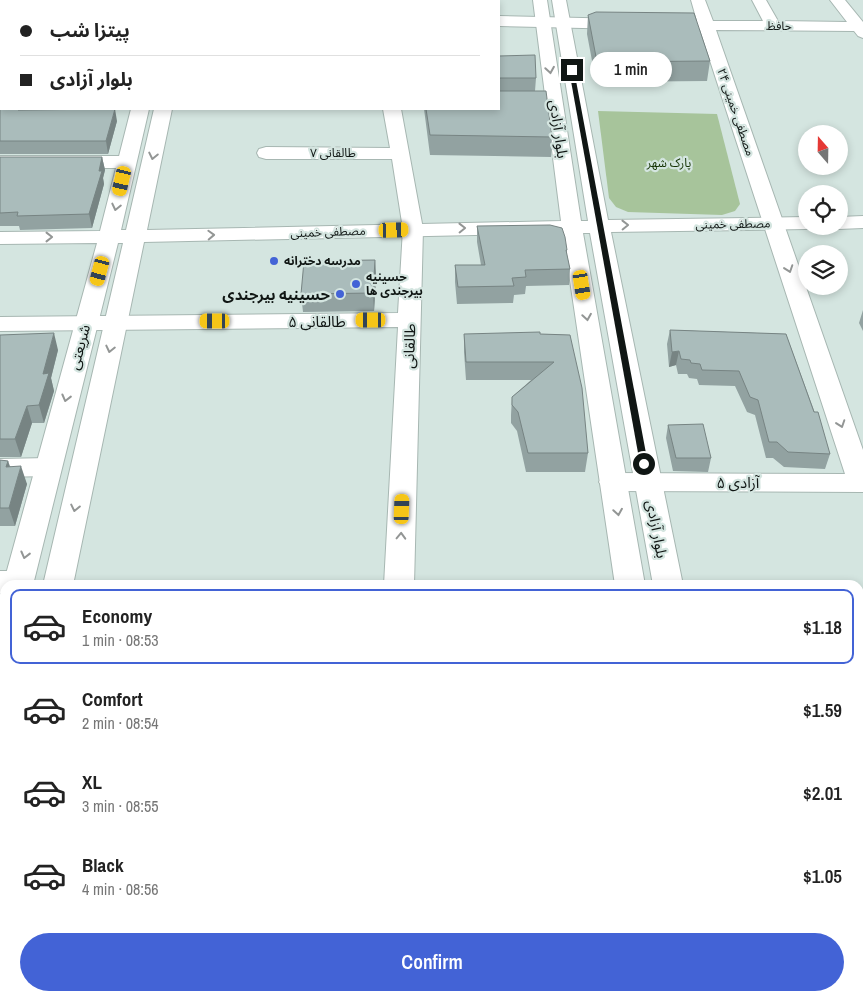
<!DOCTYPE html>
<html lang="en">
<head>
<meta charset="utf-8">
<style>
  :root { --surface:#fff; --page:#f6f6f6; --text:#222; --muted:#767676; --line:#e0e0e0; --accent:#4363d6 }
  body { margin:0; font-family:"Archivo Narrow","Noto Sans Arabic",sans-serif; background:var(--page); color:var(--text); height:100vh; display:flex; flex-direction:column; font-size:19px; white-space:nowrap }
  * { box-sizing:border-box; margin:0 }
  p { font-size:16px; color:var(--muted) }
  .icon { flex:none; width:28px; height:28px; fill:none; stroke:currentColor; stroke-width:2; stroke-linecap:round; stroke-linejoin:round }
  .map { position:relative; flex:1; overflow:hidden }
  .panel { position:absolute; left:0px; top:580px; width:864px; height:421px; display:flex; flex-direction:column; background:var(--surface); border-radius:15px 15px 0 0; box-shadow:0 2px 8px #0003 }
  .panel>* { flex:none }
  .top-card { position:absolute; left:0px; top:0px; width:500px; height:110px; box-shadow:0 2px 8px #0003; display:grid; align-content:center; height:110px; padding:0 20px; background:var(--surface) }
  .needle { width:32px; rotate:340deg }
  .buttons { position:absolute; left:798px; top:125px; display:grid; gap:10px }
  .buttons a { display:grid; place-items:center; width:50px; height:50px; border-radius:50%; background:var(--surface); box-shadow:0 2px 8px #0003; font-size:25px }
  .end { position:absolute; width:22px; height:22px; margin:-11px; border:6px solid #101614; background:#fff; box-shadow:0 0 0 2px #fff }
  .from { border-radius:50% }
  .bubble { position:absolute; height:35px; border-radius:18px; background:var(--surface); box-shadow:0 2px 8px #0003; font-size:16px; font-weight:600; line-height:35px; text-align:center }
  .car { position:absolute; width:15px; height:30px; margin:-15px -8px; border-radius:6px; box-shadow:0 0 4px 1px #0007; background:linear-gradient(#f5c518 24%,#345 0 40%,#f5c518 0 76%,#345 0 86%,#f5c518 0) }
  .top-card b { display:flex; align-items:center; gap:18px; height:48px; font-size:19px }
  .top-card b+b { border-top:1px solid var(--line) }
  .top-card i { width:12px; height:12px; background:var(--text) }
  ul { padding:9px 0 0; list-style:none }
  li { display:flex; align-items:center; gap:15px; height:75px; margin:0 10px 8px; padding:0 10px; border:2px solid transparent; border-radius:10px }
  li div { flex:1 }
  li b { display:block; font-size:19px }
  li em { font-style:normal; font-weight:600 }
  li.on { border-color:var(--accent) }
  li>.icon { width:45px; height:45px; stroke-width:1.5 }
  .cta { display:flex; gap:10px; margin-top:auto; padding:10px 20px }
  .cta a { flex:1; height:58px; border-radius:30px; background:var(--accent); color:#fff; font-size:20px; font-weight:600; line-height:58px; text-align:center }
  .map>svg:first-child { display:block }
  .green { fill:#a7c49b }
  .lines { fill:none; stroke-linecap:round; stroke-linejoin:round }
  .minor-casing { stroke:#a7b7b2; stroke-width:2 }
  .major-casing { stroke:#a7b7b2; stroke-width:2 }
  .minor { fill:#fff; fill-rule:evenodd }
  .major { fill:#fff; fill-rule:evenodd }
  .wall { fill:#92a2a1 }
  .shaded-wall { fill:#778483 }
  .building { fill:#aabcbb; stroke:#778483 }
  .oneway { stroke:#939695 }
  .route { fill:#101614 }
  .poi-dot { fill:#4363d6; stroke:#d4e5e0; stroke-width:2 }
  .labels { text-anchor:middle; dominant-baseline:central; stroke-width:4.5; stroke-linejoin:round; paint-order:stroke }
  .far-street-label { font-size:12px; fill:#101614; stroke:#d4e5e0 }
  .far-park-label { font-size:12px; fill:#133202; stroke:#d4e5e0 }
  .far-poi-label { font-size:12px; font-weight:bold; fill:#101614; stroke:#d4e5e0; text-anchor:start }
  .street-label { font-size:15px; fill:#101614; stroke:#d4e5e0 }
  .poi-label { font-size:15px; font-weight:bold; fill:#101614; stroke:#d4e5e0; text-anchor:end }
</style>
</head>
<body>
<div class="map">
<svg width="863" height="1001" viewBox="0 0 863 1001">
  <rect width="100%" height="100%" fill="#d4e5e0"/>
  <path class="green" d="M598 111 717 114 740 204 735 211 722 215 628 212 616 207 609 198Z"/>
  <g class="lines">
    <g class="minor-casing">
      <path id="minor" d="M55 0H69V1H55Z
        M364 0H378V1H364Z
        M433 0H449V1H434Z
        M691 0H705L713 21H763L752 0H766L778 21 847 22 830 0H845L863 22V38L858 36 854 31 716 30 863 450V492L613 491 603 488 599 482 603 476 613 473 845 474 700 30 685 28 682 25 685 22 697 21Z
        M0 12H1V20H0Z
        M499 16 625 19 630 21 633 24 630 27 625 29 499 26Z
        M383 109H401L423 229 414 585H384L398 327 0 331V317L398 313 403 229 392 159H266L259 157 257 153 259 149 266 147 390 148Z
        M0 156H126L133 158 135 162 133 166 126 168H0Z
        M48 458 57 461 61 467 57 473 48 476 0 477V459Z
        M0 571H18L28 574 33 582 31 585H5V593H0Z
        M0 671H5V697H0Z
        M362 996H402V1001H362Z"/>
    </g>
    <g class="major-casing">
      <path id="major" d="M533 0H547L581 221H588L552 0H566L608 220 806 217V226H814L806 229 611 232 683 585H653L590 233H583L645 585H615L563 233 144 242 73 585H43L123 243H118L33 585H5V588L3 585 97 243 0 244V232L100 231 131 109H149L121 230H126L154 109H172L147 230 561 221Z
        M863 216V228L839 229 831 226H839V217Z
        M5 622V663L0 665V624Z
        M5 808V860L0 862V810Z
        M676 996H716L717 1001H677Z
        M729 996H769L770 1001H730Z"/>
    </g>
    <use href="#minor" class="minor"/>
    <use href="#major" class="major"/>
  </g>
  <path class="wall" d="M0 0H12L11 1H1V11H0Z
    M72 0H158V1H71Z
    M588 15 710 61 707 81 596 82 587 34Z
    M0 54 1 109H27L26 110 117 121 108 154H0Z
    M499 56 536 78 535 91 552 137 551 157 430 155 424 109H499Z
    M0 157H102L105 170 103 178 104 184 92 228 20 230 19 226H0Z
    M477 226 567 250V255L570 269 569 285 526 286 525 294 514 295 513 303 457 304 455 282V265H481L477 242Z
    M375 260 376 278 374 311 303 312 301 294Z
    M863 310V331L859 323Z
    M670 330 786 334 830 454 825 469 784 467 773 458H766L755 415 747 412 735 386 699 385 697 379 689 378 687 374H678L676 365 669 367 667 344Z
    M464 334H540L570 335 588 453 585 472H526L517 431 511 423V415L512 397 531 380H466L464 352Z
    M0 335 58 350 51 378 54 391 44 423H32L21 457H0Z
    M668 425 711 458 708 472 673 471 666 438Z
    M0 460 8 461 10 466 27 484 15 526H0Z"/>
  <path class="shaded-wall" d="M0 0H12L11 1H1V7Z
    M115 109 117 121 108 154 106 141Z
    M102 157 105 170 103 178 104 184 92 228 89 214Z
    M375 260 376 278 374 311 373 293Z
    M54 333 58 350 51 378 54 391 44 423 39 405 43 374Z
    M679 351 676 365 669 367 672 352Z
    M27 406 32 423 21 457 15 439Z
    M8 461 13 479 6 467Z
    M21 466 27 484 15 526 9 508Z
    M181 996H190V1001H180Z"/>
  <path class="building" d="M72 0H129V1H71Z
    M596 12 694 13 710 61 597 62 588 15Z
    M0 54H1V88L0 90Z
    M535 55 536 78H500L499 81V56Z
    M0 91H1V109H18V110L115 109 106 141H0Z
    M499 91H546L552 137 430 135 426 109H499Z
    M0 157H102L99 171H102L89 214 17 216 18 212 0 213Z
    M550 225 562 228 565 237 567 250H566L570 269 525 270 526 277 512 278 514 286 458 287 455 265H485L477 226Z
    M375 260 373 293 301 294 304 261Z
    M670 330 786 334 814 412H818L830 454 788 452 777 442H769L758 400 750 397 739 371 702 370 700 364 691 363 690 360 681 359 679 351 672 352Z
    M540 332V334L570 335 582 388 588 453H528L518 412 512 405V397L554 362H466L464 334Z
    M54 333 43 374 49 373 39 405 27 406 15 439H0V335Z
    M703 424 711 458H676L668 425Z
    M0 460 8 461 6 467 21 466 9 508H0Z
    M21 996H181L180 1001H20Z"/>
  <defs><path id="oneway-chevron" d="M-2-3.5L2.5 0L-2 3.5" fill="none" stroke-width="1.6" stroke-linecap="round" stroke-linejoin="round" transform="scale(1.25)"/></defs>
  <g class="oneway">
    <use href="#oneway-chevron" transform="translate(550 70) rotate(81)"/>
    <use href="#oneway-chevron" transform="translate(153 156) rotate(102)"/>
    <use href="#oneway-chevron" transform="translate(116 207) rotate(103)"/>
    <use href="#oneway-chevron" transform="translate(625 225) rotate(-1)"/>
    <use href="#oneway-chevron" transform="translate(462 228) rotate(-1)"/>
    <use href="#oneway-chevron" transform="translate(211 235) rotate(-2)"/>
    <use href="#oneway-chevron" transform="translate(49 237)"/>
    <use href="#oneway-chevron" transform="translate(789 269) rotate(71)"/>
    <use href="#oneway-chevron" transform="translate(587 317) rotate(81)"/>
    <use href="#oneway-chevron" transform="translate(110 349) rotate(103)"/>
    <use href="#oneway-chevron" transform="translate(66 398) rotate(104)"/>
    <use href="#oneway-chevron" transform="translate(841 424) rotate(71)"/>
    <use href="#oneway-chevron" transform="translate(75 508) rotate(102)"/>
    <use href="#oneway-chevron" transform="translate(618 512) rotate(81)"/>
    <use href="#oneway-chevron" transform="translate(401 536) rotate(-88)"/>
    <use href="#oneway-chevron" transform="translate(25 555) rotate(104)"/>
  </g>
  <path class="route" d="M572 69 574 70 648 464 644 466 640 464 569 70Z"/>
  <g class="poi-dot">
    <circle cx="274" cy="261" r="5"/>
    <circle cx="356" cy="284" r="5"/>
    <circle cx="340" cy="294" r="5"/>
  </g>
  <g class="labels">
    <g class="far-street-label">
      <text transform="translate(779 26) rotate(1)">حافظ</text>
      <text transform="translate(736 112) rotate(71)">مصطفی خمینی ۲۴</text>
      <text x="333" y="153">طالقانی ۷</text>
      <text transform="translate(733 224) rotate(-1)">مصطفی خمینی</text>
      <text transform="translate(328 232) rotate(-2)">مصطفی خمینی</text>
    </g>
    <g class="far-park-label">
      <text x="669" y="163">پارک شهر</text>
    </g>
    <g class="far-poi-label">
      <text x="284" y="261">مدرسه دخترانه</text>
      <text x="366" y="277">حسینیه<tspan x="366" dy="14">بیرجندی ها</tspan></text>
    </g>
    <g class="street-label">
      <text transform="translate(559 129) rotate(82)">بلوار آزادی</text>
      <text x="317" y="321">طالقانی ۵</text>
      <text transform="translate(409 346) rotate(-88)">طالقانی</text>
      <text transform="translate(79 347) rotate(-75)">شریعتی</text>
      <text x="738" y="482">آزادی ۵</text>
      <text transform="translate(657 529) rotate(79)">بلوار آزادی</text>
    </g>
    <g class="poi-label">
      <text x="330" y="294">حسینیه بیرجندی</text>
    </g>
  </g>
</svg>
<div class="buttons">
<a><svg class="needle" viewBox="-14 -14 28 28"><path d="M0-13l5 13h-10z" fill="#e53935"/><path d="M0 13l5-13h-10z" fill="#767676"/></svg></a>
<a><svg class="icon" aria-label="locate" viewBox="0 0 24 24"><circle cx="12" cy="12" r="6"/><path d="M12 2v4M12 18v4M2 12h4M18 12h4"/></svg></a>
<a><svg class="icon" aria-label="layers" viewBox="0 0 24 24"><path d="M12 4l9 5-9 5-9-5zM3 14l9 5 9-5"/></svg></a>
</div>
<i class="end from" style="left:644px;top:464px"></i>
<i class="end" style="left:572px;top:70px"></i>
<div class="bubble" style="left:590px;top:52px;width:82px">1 min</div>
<i class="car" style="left:122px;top:181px;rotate:193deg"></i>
<i class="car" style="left:394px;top:230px;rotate:88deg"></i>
<i class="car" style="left:100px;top:271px;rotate:195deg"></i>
<i class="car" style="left:582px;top:285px;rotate:171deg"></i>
<i class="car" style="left:371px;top:320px;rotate:270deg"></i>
<i class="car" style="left:215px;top:321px;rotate:270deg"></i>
<i class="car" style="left:402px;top:509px;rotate:2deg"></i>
<div class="top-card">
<b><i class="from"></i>پیتزا شب</b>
<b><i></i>بلوار آزادی</b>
</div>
<section class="panel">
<ul>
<li class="on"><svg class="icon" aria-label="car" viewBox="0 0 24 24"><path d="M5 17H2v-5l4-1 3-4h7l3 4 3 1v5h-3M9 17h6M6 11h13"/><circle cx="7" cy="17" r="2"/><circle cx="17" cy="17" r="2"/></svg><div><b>Economy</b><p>1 min · 08:53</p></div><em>$1.18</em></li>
<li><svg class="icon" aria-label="car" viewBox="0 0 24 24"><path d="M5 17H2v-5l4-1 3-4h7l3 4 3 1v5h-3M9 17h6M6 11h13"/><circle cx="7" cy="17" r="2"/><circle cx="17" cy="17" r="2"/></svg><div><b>Comfort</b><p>2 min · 08:54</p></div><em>$1.59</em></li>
<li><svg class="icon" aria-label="car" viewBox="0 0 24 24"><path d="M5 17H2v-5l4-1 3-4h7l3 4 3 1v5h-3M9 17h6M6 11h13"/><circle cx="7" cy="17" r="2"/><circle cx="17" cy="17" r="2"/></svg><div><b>XL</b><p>3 min · 08:55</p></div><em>$2.01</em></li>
<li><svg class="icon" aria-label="car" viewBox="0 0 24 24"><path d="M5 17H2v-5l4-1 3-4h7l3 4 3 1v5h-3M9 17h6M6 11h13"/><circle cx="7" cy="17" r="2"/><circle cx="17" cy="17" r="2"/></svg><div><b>Black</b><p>4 min · 08:56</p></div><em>$1.05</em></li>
</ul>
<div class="cta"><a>Confirm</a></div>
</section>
</div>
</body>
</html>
